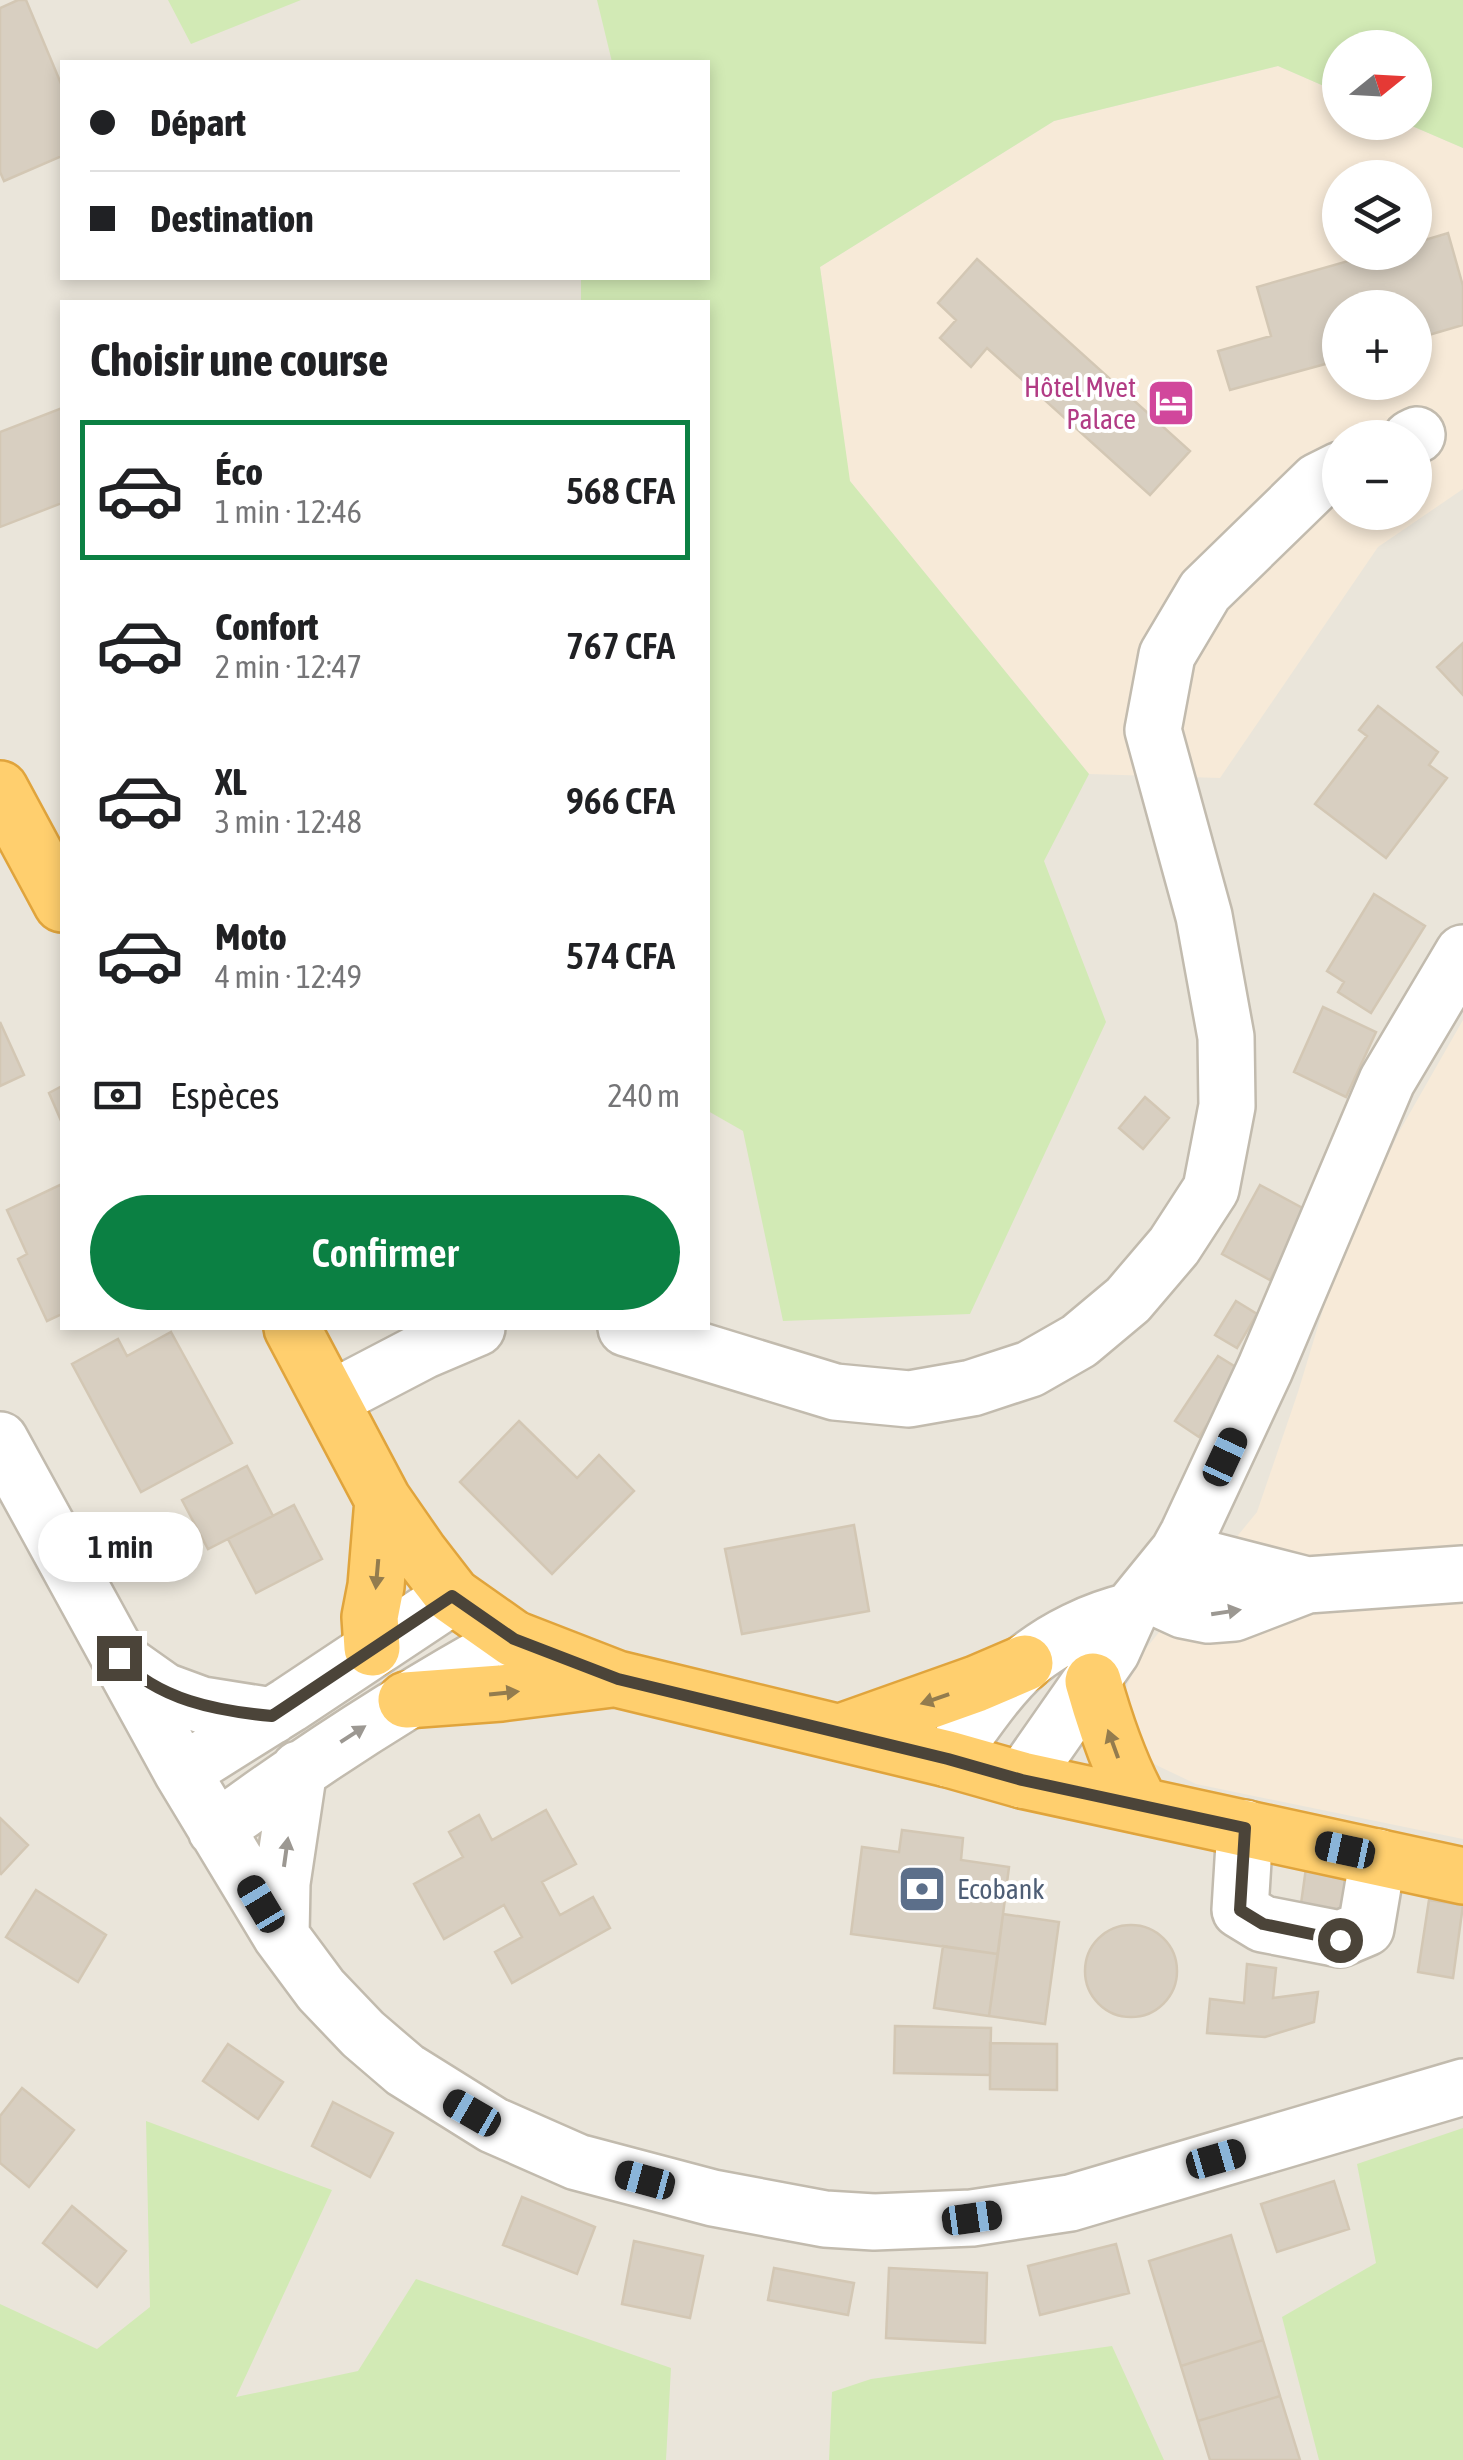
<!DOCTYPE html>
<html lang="fr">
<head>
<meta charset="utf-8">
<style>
  :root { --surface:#fff; --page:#f6f6f6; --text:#202124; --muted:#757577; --line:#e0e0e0; --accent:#0b8043 }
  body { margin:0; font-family:"Asap Condensed",sans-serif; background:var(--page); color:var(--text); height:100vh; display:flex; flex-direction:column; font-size:38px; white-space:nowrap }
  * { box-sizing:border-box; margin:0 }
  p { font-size:32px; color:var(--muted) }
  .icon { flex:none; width:55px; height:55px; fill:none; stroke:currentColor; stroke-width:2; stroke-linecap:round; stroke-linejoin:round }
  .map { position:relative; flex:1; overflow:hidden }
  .side { position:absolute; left:60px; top:300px; width:650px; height:1030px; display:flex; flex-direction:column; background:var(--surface); border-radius:0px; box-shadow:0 5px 15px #0003 }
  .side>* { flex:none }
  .top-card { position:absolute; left:60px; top:60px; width:650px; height:220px; border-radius:0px; box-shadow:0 5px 15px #0003; display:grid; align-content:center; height:220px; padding:0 30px; background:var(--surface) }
  .needle { width:65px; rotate:72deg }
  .buttons { position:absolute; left:1322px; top:30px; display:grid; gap:20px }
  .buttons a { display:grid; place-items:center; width:110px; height:110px; border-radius:50%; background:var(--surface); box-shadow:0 5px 15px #0003; font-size:50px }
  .end { position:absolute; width:45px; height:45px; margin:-22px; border:12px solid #4b4439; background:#fff; box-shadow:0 0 0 5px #fff }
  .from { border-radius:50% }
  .bubble { position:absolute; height:70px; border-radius:35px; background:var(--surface); box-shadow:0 5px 15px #0003; font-size:32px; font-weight:600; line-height:70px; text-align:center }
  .car { position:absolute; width:30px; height:60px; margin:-30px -15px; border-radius:12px; box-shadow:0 0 8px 2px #0007; background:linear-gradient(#222 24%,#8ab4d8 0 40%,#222 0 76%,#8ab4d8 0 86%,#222 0) }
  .top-card b { display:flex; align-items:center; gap:35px; height:95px; font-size:38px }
  .top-card b+b { border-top:2px solid var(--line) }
  .top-card i { width:25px; height:25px; background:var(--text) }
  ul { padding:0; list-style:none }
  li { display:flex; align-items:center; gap:30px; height:140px; margin:0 20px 15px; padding:0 10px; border:5px solid transparent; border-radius:0px }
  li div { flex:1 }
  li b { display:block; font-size:38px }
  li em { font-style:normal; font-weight:600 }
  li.current { border-color:var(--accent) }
  li>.icon { width:90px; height:90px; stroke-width:1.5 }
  h2 { padding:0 30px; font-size:45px; line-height:120px }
  .pay { display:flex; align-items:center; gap:25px; height:110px; padding:0 30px; font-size:38px }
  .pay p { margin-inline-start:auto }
  .primary-button { display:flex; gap:20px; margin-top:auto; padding:20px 30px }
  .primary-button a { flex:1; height:115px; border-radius:60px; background:var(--accent); color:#fff; font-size:40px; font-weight:600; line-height:115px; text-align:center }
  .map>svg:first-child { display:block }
  .residential { fill:#eae5da; fill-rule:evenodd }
  .commercial { fill:#f7ead8; fill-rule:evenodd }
  .green { fill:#d2eab5 }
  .building { fill:#d8cfc1; stroke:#d3c7b4; stroke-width:2.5 }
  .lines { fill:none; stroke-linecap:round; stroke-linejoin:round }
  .minor-casing { stroke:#c2bbae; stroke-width:60 }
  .highway-casing { stroke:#e0a43c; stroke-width:60 }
  .minor { stroke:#fff; stroke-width:55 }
  .highway { stroke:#ffcf6e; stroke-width:55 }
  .oneway { fill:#937c4e }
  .oneway2 { fill:#9c9892 }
  .route { stroke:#4b4439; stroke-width:12 }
  .labels { text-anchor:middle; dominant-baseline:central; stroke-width:8; stroke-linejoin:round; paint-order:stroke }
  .hotel-label { font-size:28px; fill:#b23c85; stroke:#fff; text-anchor:end }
  .service-label { font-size:28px; fill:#4e5e75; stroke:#fff; text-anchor:start }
</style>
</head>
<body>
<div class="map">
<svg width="1463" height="2460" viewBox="0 0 1463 2460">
  <rect width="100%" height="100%" fill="#f6f3ec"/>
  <path class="residential" d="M0 0H1463V2460H0ZM1340 48H1415V122H1340ZM62 62H708V278H62ZM1340 178H1415V252H1340ZM62 302H708V1328H62ZM1340 308H1415V382H1340ZM1340 438H1415V512H1340Z"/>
  <path class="commercial" d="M1278 66 1340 93V122L1405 123 1463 148V489L1378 547 1220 778 1089 774 849 480 820 267 1054 121ZM1340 178H1415V252H1340ZM1340 308H1415V382H1340ZM1340 438H1415V512H1340Z
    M1463 1020V1839L1196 1784 1156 1765 1134 1746 1121 1710 1128 1683 1143 1652 1257 1512 1298 1392 1335 1270 1399 1132Z"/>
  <path class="green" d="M168 0H301L191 44Z
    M597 0H1463V148L1405 123 1415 122V48H1340V93L1278 66 1054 121 820 267 850 481 1089 774 1044 861 1106 1022 970 1314 783 1321 743 1131 708 1111V302H581V278H708V62H612Z
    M146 2121 332 2190 236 2397 358 2371 416 2279 671 2368 666 2460H0V2304L97 2349 150 2307Z
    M1463 2128V2460H1319L1282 2317 1376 2263 1357 2164Z
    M1112 2346 1164 2460H829L832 2392 871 2379Z"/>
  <path class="building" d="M18 0H26L62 86V156L4 181 0 172V8Z
    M1448 233 1463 286V325L1415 339V308H1340V360L1230 390 1218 351 1271 336 1257 287 1380 252H1415V243Z
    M977 259 1190 451 1150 495 987 348 971 367 940 338 956 320 938 303Z
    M62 408V503L0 527V432Z
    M1463 643V695L1437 667Z
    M1378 706 1438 752 1429 765 1447 778 1386 858 1315 804 1367 736 1359 730Z
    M1374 894 1425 926 1371 1013 1338 992 1344 982 1327 971Z
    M1323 1007 1376 1032 1346 1097 1294 1072Z
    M0 1022 24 1075 0 1086Z
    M62 1086V1123L49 1093Z
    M1145 1097 1169 1118 1143 1149 1119 1128Z
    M62 1184V1314L47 1321 18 1259 27 1254 7 1210Z
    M1260 1185 1308 1211 1270 1280 1222 1254Z
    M1236 1301 1257 1314 1237 1348 1215 1335Z
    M171 1332 232 1443 141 1492 72 1364 118 1339 127 1356Z
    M1218 1356 1242 1371 1199 1437 1175 1421Z
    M519 1421 577 1478 599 1455 634 1491 552 1574 460 1482Z
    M247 1466 273 1516 208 1549 182 1500Z
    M294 1505 322 1559 256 1593 228 1539Z
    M854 1525 869 1611 742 1634 725 1549Z
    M546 1810 576 1864 542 1882 560 1915 593 1897 610 1928 512 1983 495 1952 522 1937 504 1905 444 1939 414 1884 463 1857 449 1832 479 1815 492 1840Z
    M0 1818 28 1845 1 1874 0 1873Z
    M902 1830 963 1838 961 1860 1009 1867 998 1954 851 1934 862 1847 899 1852Z
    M1306 1868 1348 1875 1336 1961 1294 1954Z
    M36 1890 106 1935 78 1982 6 1937Z
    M1429 1900 1463 1905 1453 1978 1418 1972Z
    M1003 1914 1059 1922 1045 2024 989 2016Z
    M1085 1971a46 46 0 1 1 92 0a46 46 0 1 1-92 0Z
    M943 1946 998 1954 989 2016 934 2008Z
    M1247 1964 1276 1968 1273 1998 1318 1992 1314 2022 1265 2037 1207 2033 1210 1999 1244 2003Z
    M895 2026 991 2028 990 2075 894 2073Z
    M990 2043 1057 2044V2090L990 2089Z
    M228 2044 283 2082 258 2119 203 2081Z
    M22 2088 74 2130 29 2187 0 2163V2116Z
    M333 2102 393 2133 370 2177 312 2146Z
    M1334 2181 1349 2229 1277 2252 1261 2204Z
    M522 2197 595 2227 577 2274 503 2245Z
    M72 2206 126 2251 97 2287 43 2243Z
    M1231 2235 1263 2340 1181 2366 1149 2261Z
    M634 2241 703 2256 690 2318 622 2304Z
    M1116 2244 1129 2293 1040 2315 1028 2266Z
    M774 2268 854 2283 848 2315 768 2300Z
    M889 2268 987 2273 985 2343 886 2338Z
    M1263 2340 1280 2396 1198 2421 1181 2366Z
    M1280 2396 1300 2460H1210L1198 2421Z"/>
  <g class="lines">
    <g class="minor-casing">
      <path id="minor" d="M1411 438 1417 435
        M626 1328 835 1392 909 1399 972 1388 1030 1369 1079 1341 1128 1300 1174 1246 1211 1189 1227 1106 1226 1037 1204 916 1153 730 1167 655 1205 591 1318 481 1340 470
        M331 1399 423 1351 477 1328
        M0 1440 182 1772 281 1936 321 1990 363 2034 405 2070 493 2125 577 2162 713 2198 825 2219 874 2222 972 2218 1070 2203 1463 2087
        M1178 1552 1307 1585
        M1146 1593 1183 1610 1208 1615 1234 1613 1307 1585 1463 1574
        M123 1662 164 1691 202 1705 272 1716
        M948 1759C971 1728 997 1687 1026 1662 1055 1638 1093 1620 1130 1611
        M182 1772 289 1705 453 1596
        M1022 1780 1112 1651 1130 1611 1178 1552 1188 1534 1265 1369 1387 1081 1463 953
        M1245 1828 1240 1910 1263 1924 1340 1939 1366 1928 1378 1857
        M216 1830C312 1759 410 1696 514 1639
        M281 1936 282 1883 299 1769"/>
    </g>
    <g class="highway-casing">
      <path id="highway" d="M0 789 62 904
        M292 1328 383 1500 419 1552 453 1596 514 1639 617 1679 948 1759 1022 1780 1463 1876
        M372 1648 370 1617 376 1586 383 1500
        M1093 1681C1105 1724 1119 1766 1141 1805
        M406 1700 501 1693 612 1679
        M841 1732 976 1684 1025 1663"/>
    </g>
    <use href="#minor" class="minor"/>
    <use href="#highway" class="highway"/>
  </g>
  <defs><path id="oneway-solid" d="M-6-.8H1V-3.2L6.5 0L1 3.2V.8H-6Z" transform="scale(2.5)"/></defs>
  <g class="oneway">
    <use href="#oneway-solid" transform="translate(377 1574) rotate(95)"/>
    <use href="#oneway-solid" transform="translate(504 1693) rotate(-6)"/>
    <use href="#oneway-solid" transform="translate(935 1699) rotate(161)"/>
    <use href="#oneway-solid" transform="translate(1113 1744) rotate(-110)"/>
  </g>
  <g class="oneway2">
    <use href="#oneway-solid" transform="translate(1226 1612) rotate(-9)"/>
    <use href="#oneway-solid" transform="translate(353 1734) rotate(-33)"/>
    <use href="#oneway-solid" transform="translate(286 1852) rotate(-82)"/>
  </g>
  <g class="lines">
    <path class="route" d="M119 1658C158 1700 217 1711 272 1716L452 1596 514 1639 618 1679 948 1759 1022 1780 1245 1828 1240 1910 1263 1924 1340 1940"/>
  </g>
  <defs>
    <g id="hotel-square" transform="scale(2.5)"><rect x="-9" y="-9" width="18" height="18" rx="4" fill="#d1479c" stroke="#fff"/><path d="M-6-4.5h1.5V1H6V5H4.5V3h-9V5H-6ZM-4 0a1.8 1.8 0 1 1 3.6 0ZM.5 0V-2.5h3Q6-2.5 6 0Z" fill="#fff"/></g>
    <g id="bank-square" transform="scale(2.5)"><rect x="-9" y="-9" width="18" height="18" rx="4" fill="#5c6f8a" stroke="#fff"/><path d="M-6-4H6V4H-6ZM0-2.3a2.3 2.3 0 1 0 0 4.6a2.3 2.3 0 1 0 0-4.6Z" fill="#fff"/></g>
  </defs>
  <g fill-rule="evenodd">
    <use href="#hotel-square" x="1171" y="403"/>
    <use href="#bank-square" x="922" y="1889"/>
  </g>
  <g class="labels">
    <g class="hotel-label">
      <text x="1136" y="387">Hôtel Mvet<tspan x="1136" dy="32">Palace</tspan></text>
    </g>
    <g class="service-label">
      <text x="957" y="1889">Ecobank</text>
    </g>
  </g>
</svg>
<div class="buttons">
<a><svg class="needle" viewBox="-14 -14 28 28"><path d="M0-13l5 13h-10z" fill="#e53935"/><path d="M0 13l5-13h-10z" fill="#757577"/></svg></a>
<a><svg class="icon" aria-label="layers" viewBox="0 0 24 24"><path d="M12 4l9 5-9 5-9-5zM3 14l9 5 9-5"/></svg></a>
<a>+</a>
<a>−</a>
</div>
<i class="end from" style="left:1340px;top:1940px"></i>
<i class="end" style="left:119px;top:1658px"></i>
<div class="bubble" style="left:38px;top:1512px;width:165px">1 min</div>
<i class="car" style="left:1225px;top:1457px;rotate:25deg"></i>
<i class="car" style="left:1345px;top:1850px;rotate:282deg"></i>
<i class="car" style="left:261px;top:1904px;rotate:329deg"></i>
<i class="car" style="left:472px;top:2113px;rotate:300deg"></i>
<i class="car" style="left:1216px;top:2159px;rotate:74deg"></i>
<i class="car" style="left:645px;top:2180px;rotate:285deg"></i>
<i class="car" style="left:972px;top:2218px;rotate:82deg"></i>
<div class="top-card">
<b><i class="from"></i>Départ</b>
<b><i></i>Destination</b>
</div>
<section class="side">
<h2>Choisir une course</h2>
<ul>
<li class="current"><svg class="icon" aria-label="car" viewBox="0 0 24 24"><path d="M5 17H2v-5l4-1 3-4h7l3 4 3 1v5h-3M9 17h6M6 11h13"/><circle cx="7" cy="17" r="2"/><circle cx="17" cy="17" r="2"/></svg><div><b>Éco</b><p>1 min · 12:46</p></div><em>568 CFA</em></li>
<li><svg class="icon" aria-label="car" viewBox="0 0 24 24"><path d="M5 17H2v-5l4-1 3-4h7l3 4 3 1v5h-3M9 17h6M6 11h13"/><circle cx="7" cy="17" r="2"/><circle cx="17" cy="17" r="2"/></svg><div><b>Confort</b><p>2 min · 12:47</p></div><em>767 CFA</em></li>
<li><svg class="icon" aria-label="car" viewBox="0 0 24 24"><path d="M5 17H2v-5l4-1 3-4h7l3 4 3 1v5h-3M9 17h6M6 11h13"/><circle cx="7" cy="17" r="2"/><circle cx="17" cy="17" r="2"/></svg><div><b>XL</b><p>3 min · 12:48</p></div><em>966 CFA</em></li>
<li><svg class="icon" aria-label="car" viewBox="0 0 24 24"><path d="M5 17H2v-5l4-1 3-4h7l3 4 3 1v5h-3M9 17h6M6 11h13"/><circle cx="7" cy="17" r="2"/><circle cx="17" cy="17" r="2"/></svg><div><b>Moto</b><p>4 min · 12:49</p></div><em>574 CFA</em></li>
</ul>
<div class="pay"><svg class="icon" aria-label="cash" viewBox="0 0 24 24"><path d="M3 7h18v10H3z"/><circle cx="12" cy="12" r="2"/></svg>Espèces<p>240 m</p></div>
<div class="primary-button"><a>Confirmer</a></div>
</section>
</div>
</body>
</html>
